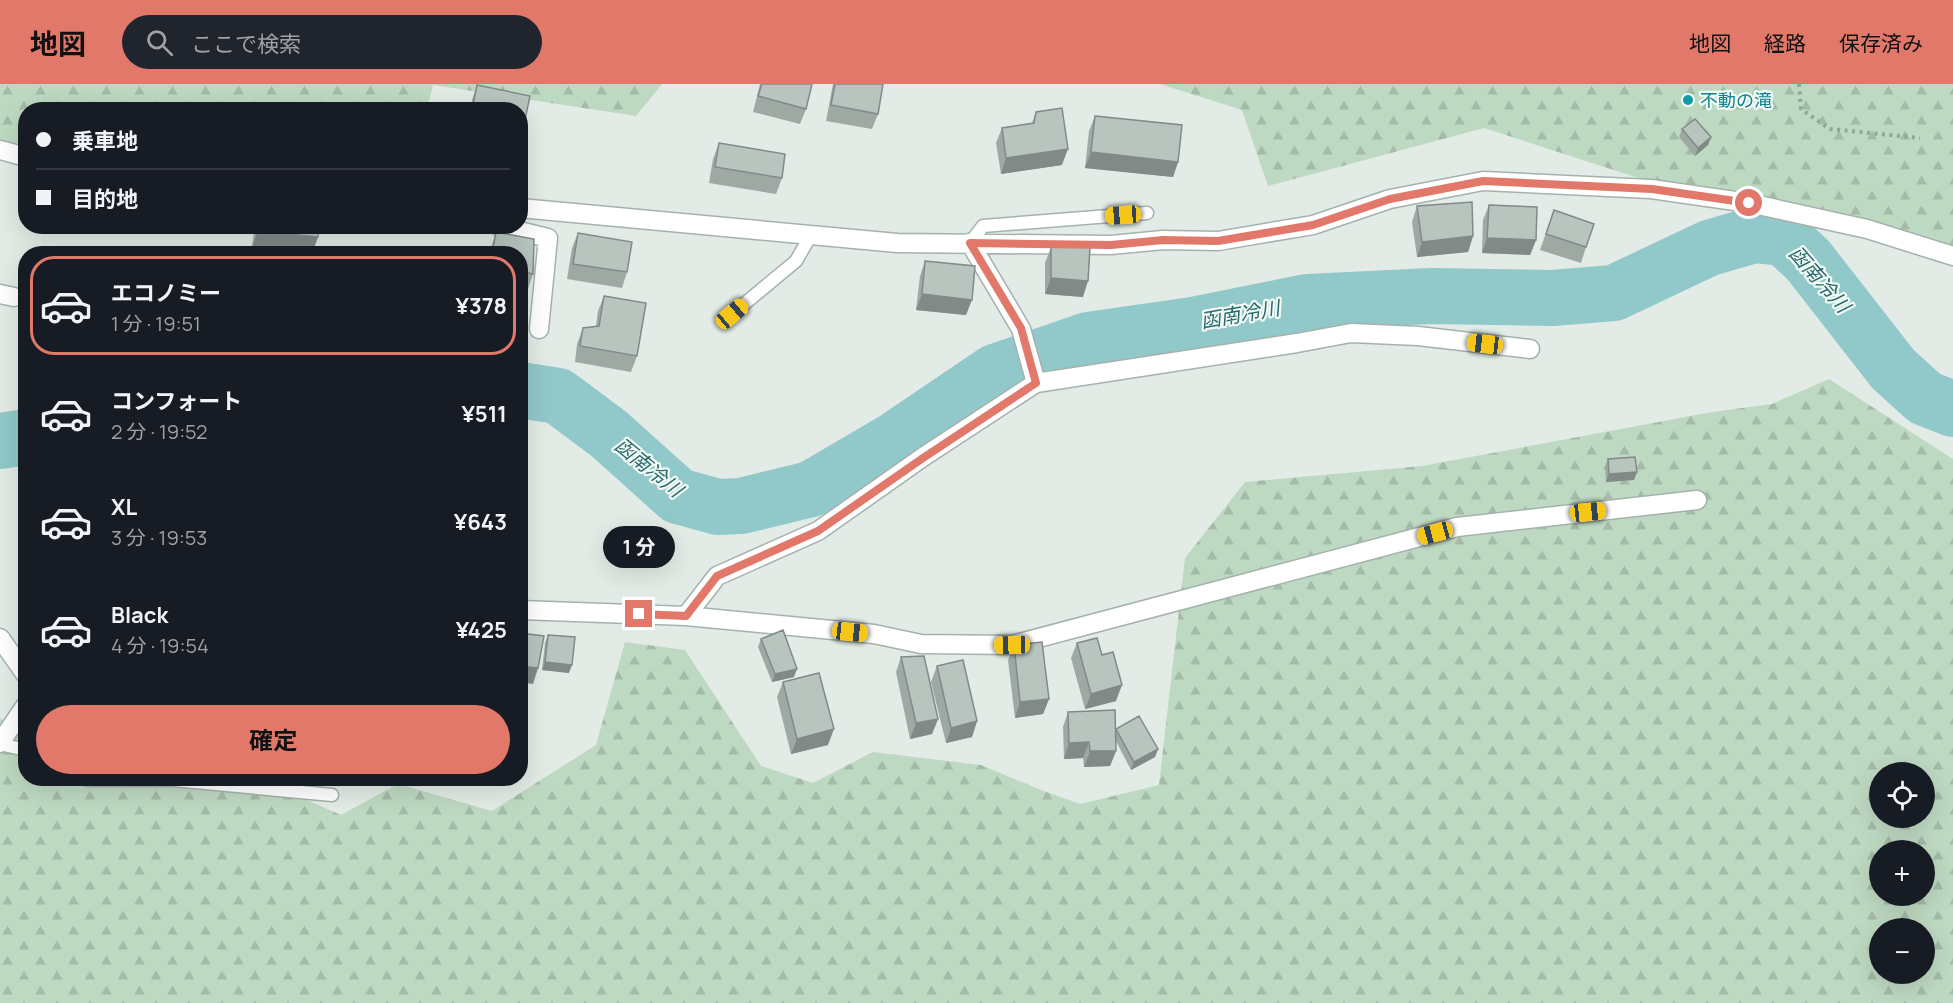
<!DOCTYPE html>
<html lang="ja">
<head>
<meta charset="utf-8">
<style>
  :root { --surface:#171b24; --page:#20242c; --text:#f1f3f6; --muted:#9ea1a6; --line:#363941; --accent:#e1786a }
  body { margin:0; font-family:Manrope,"Noto Sans JP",sans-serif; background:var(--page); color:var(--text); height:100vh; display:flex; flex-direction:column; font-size:22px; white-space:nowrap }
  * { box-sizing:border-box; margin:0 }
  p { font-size:20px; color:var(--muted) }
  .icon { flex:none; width:33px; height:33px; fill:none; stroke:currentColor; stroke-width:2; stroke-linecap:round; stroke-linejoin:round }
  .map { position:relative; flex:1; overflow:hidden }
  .drawer { position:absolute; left:18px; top:162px; width:510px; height:540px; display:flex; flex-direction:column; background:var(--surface); border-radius:24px; box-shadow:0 6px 24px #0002 }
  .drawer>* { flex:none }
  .top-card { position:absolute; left:18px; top:18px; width:510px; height:132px; border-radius:24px; box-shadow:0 6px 24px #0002; display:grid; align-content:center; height:132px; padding:0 18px; background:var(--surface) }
  .tools { position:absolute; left:1869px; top:678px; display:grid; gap:12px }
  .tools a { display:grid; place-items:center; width:66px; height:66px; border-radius:50%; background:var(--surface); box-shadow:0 6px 24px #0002; font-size:30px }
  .end { position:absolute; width:27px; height:27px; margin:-14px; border:8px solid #e1786a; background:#fff; box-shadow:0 0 0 3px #fff }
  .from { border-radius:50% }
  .bubble { position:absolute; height:42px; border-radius:21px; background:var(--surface); box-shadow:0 6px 24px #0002; font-size:20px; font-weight:700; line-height:42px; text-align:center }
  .car { position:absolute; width:18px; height:36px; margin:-18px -9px; border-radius:8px; box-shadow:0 0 4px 2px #0007; background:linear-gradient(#f5c518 24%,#345 0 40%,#f5c518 0 76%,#345 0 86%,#f5c518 0) }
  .top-card b { display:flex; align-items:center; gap:21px; height:57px; font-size:22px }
  .top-card b+b { border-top:2px solid var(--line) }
  .top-card i { width:15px; height:15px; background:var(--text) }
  ul { padding:10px 0 0; list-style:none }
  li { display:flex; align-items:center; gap:18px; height:99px; margin:0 12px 9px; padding:0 6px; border:3px solid transparent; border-radius:24px }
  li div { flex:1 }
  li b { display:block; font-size:22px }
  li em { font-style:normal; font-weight:700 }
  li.selected { border-color:var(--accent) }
  li>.icon { width:54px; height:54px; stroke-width:1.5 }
  .button { display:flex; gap:12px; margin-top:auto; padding:12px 18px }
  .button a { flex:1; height:69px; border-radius:36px; background:var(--accent); color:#111; font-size:24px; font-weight:700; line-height:69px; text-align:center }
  header { display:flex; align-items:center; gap:36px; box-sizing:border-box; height:84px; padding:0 30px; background:var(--accent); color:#111 }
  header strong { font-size:28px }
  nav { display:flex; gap:33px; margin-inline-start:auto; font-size:21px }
  .search { width:420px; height:54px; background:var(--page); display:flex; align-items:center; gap:15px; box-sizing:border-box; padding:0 21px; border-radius:33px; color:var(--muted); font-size:22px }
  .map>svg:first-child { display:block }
  .forest { fill:url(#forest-firs); fill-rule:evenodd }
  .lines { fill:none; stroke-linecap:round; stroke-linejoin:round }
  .river { stroke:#91c8c9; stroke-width:56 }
  .lane-casing { stroke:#a5b2ac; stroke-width:15 }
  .street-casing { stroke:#a5b2ac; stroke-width:21 }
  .path { stroke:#87aa9b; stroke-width:4; stroke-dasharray:3 4.5; stroke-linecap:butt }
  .lane { stroke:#fff; stroke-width:12 }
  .street { stroke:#fff; stroke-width:18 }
  .wall { fill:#9ea9a4 }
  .shaded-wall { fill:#818a86 }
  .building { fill:#b8c5bf; stroke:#818a86; stroke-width:1.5 }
  .route { stroke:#e1786a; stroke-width:8 }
  .culture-dot { fill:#0f9aa8; stroke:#f2f8f4; stroke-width:2 }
  .labels { text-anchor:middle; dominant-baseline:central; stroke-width:4.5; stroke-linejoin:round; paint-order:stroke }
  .culture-label { font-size:18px; fill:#0d838f; stroke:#f2f8f4; text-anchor:start }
  .water-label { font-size:20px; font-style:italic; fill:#266b6e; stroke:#f2f8f4 }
</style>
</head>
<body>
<header>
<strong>地図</strong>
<div class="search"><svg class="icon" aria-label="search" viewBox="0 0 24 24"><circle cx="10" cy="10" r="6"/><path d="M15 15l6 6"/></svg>ここで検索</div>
<nav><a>地図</a><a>経路</a><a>保存済み</a></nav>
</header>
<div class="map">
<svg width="1953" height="919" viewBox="0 0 1953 919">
  <defs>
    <pattern id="forest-firs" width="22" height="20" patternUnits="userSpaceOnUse" patternTransform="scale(1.5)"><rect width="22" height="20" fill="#bed9c2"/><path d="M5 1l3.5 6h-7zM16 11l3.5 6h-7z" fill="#a3bba7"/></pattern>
  </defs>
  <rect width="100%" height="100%" fill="#e2ebe6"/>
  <path class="forest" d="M0 0H662L636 32 433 1 427 25 26 26 25 65 0 60Z
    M1160 0H1953V167L1756 132 1484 44 1268 102 1242 26Z
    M1829 295 1953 375V919H0V635L17 638 25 646 26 694 82 695 144 701 279 704 341 731 398 700 492 727 596 661 625 558 685 566 761 682 813 699 873 668 981 681 1041 706 1080 720 1159 701 1185 474 1245 398 1422 382 1712 328 1772 320ZM1880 688H1924V734H1880ZM1880 766H1924V812H1880ZM1880 844H1924V890H1880Z"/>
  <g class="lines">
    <path class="river" d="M520 306 558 312 609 350 678 412 718 423 741 422 811 405 893 357 995 288 1088 256 1193 241 1307 218 1432 212 1552 214 1614 209 1709 164 1754 151 1784 154 1808 176 1893 285 1925 314 1953 325
      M0 357 26 353"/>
    <g class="lane-casing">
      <path id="lane" d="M970 159 983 142 1147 129
        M732 230 796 177 811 151
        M0 660 26 666
        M85 694 88 696H173L332 711"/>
    </g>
    <g class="street-casing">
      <path id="street" d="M0 66 26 73
        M520 124 897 159 1111 161 1163 156 1218 157 1313 141 1390 115 1483 97 1651 105 1749 119 1867 145 1953 172
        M499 142 548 154 539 245
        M970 159 1021 245 1036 299
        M0 210 14 213
        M520 526 686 532 874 550 921 560 1012 561 1457 443 1697 416
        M686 532 717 492 818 447 923 373 1036 299 1297 259 1351 249 1418 252 1530 265
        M0 554 26 591
        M0 659 26 621"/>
    </g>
    <path class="path" d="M1799 0 1801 25 1830 45 1920 54"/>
    <use href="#lane" class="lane"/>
    <use href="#street" class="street"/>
  </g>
  <path class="wall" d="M760 0H812L806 25 800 40 753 28Z
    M833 0H883L878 30 872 45 826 37Z
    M477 1 530 12 520 53V26H470L472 16Z
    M1036 28 1062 81 1001 90 996 59 1002 44 1032 39Z
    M1095 32 1178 78 1173 93 1085 84 1089 47Z
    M1682 45 1708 61 1695 72 1679 53Z
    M719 59 782 94 776 110 709 99 713 75Z
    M1489 121 1536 156 1530 171 1482 169 1483 136Z
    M1417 122 1473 152 1468 168 1417 173 1412 138Z
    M1554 126 1586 163 1581 179 1540 166Z
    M255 142H319L318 153 312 169 252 163Z
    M496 148 534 155 533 190 528 205 520 204V170H489Z
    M578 149 627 188 622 204 567 195 572 164Z
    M1051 163 1083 213 1045 210V179Z
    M925 177 966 231 916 226 920 192Z
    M604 212 637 272 631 288 575 278 577 260 583 244 596 242 598 227Z
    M1608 375 1637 388 1634 396 1606 398 1605 383Z
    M548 551 569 589 542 586 545 559Z
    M761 555 794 593 772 598 758 563Z
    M1077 559 1102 571 1116 617 1085 625 1071 574Z
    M1014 561 1049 615 1043 630 1015 634 1008 576Z
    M901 573 938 635 932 650 910 655 896 588Z
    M937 582 977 637 972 653 946 659 931 598Z
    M783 598 828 661 791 670 777 613Z
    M1068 628 1115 647 1116 645 1158 665 1155 673 1131 686 1116 657V667L1110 682 1084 683 1083 674 1064 675 1063 643Z"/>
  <path class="shaded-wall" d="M1711 53 1708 61 1695 72 1698 64Z
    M1068 65 1062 81 1001 90 1006 74Z
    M1091 68 1178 78 1173 93 1085 84Z
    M258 147 318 153 312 169 252 163Z
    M1473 152 1468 168 1417 173 1422 158Z
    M1487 154 1536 156 1530 171 1482 169Z
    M1051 194 1088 197 1083 213 1045 210Z
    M922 210 972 216 966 231 916 226Z
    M1637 388 1634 396 1606 398 1609 390Z
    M545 578 572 581 569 589 542 586Z
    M520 582 538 584 533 600 520 598Z
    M797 585 794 593 772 598 775 590Z
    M1122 601 1116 617 1085 625 1091 610Z
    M1049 615 1043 630 1015 634 1020 618Z
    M938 635 932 650 910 655 916 639Z
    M977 637 972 653 946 659 951 644Z
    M834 645 828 661 791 670 797 655Z
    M1089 658 1083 674 1064 675 1069 659Z
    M1158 665 1155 673 1131 686 1134 678Z
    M1090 667H1116L1110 682 1084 683Z"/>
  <path class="building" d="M762 0H812L806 25 758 12Z
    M835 0H883L878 30 831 21Z
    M477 1 530 12 522 50H520V26H472Z
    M1062 24 1068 65 1006 74 1002 44 1034 39 1036 28Z
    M1095 32 1182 41 1178 78 1091 68Z
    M1695 35 1711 53 1698 64 1682 45Z
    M719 59 785 70 782 94 715 83Z
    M1472 118 1473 152 1422 158 1417 122Z
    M1489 121 1537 123 1536 156 1487 154Z
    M1554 126 1594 140 1586 163 1546 150Z
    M259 142H319L318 153 258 147Z
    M496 148 534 155 533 190 520 187V170H492Z
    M578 149 632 158 627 188 573 180Z
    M1051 163H1090L1088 197 1051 194Z
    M925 177 975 182 972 216 922 210Z
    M604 212 646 219 637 272 580 262 583 244 599 242Z
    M1635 373 1637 388 1609 390 1608 375Z
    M783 546 797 585 775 590 761 555Z
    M520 549 544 552 538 584 520 582Z
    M548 551 575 553 572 581 545 578Z
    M1097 554 1102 571 1113 568 1122 601 1091 610 1077 559Z
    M1042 558 1049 615 1020 618 1014 561Z
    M924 572 938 635 916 639 901 573Z
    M963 576 977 637 951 644 937 582Z
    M819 589 834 645 797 655 783 598Z
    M1115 626 1116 667H1090L1089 658 1069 659 1068 628Z
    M1139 632 1158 665 1134 678 1116 645Z"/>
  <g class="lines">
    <path class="route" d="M639 530 686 532 717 492 818 447 923 374 1036 299 1021 244 970 159 1111 161 1163 156 1218 157 1313 141 1390 115 1483 97 1652 105 1749 119"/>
  </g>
  <circle class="culture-dot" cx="1688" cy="16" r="6"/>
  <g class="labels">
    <g class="culture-label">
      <text x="1700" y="16">不動の滝</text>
    </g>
    <g class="water-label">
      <text transform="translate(1820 195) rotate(49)">函南冷川</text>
      <text transform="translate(1240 230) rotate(-10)">函南冷川</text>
      <text transform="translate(649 383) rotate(39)">函南冷川</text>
    </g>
  </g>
</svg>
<div class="tools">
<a><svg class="icon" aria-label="locate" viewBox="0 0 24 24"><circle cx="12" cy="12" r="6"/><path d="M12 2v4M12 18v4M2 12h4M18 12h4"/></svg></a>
<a>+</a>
<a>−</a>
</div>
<i class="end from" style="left:1749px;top:119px"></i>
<i class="end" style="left:639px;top:530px"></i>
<div class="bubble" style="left:603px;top:442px;width:72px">1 分</div>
<i class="car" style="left:1123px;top:131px;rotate:266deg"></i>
<i class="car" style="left:732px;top:230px;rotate:50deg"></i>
<i class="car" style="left:1485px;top:260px;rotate:277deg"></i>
<i class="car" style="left:1588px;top:428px;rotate:84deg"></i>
<i class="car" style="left:1435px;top:449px;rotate:255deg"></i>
<i class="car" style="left:850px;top:548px;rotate:96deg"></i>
<i class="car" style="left:1012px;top:561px;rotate:269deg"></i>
<div class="top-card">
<b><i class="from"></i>乗車地</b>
<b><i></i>目的地</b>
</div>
<section class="drawer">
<ul>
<li class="selected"><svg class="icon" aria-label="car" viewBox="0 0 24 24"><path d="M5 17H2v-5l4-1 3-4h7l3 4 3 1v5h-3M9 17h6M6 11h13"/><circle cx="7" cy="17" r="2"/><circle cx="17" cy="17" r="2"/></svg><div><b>エコノミー</b><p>1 分 · 19:51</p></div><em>¥378</em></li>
<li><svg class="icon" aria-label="car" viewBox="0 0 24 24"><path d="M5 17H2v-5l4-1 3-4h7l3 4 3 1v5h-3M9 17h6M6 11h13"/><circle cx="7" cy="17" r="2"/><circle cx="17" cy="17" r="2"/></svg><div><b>コンフォート</b><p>2 分 · 19:52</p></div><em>¥511</em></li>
<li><svg class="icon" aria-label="car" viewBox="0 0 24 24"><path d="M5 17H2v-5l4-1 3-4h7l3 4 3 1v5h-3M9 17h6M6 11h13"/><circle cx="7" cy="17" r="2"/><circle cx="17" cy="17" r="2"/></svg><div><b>XL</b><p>3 分 · 19:53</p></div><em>¥643</em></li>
<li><svg class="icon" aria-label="car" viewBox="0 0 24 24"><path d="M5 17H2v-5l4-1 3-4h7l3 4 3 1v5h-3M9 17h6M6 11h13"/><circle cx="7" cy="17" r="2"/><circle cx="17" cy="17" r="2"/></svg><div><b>Black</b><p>4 分 · 19:54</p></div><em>¥425</em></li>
</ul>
<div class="button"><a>確定</a></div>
</section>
</div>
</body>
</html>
